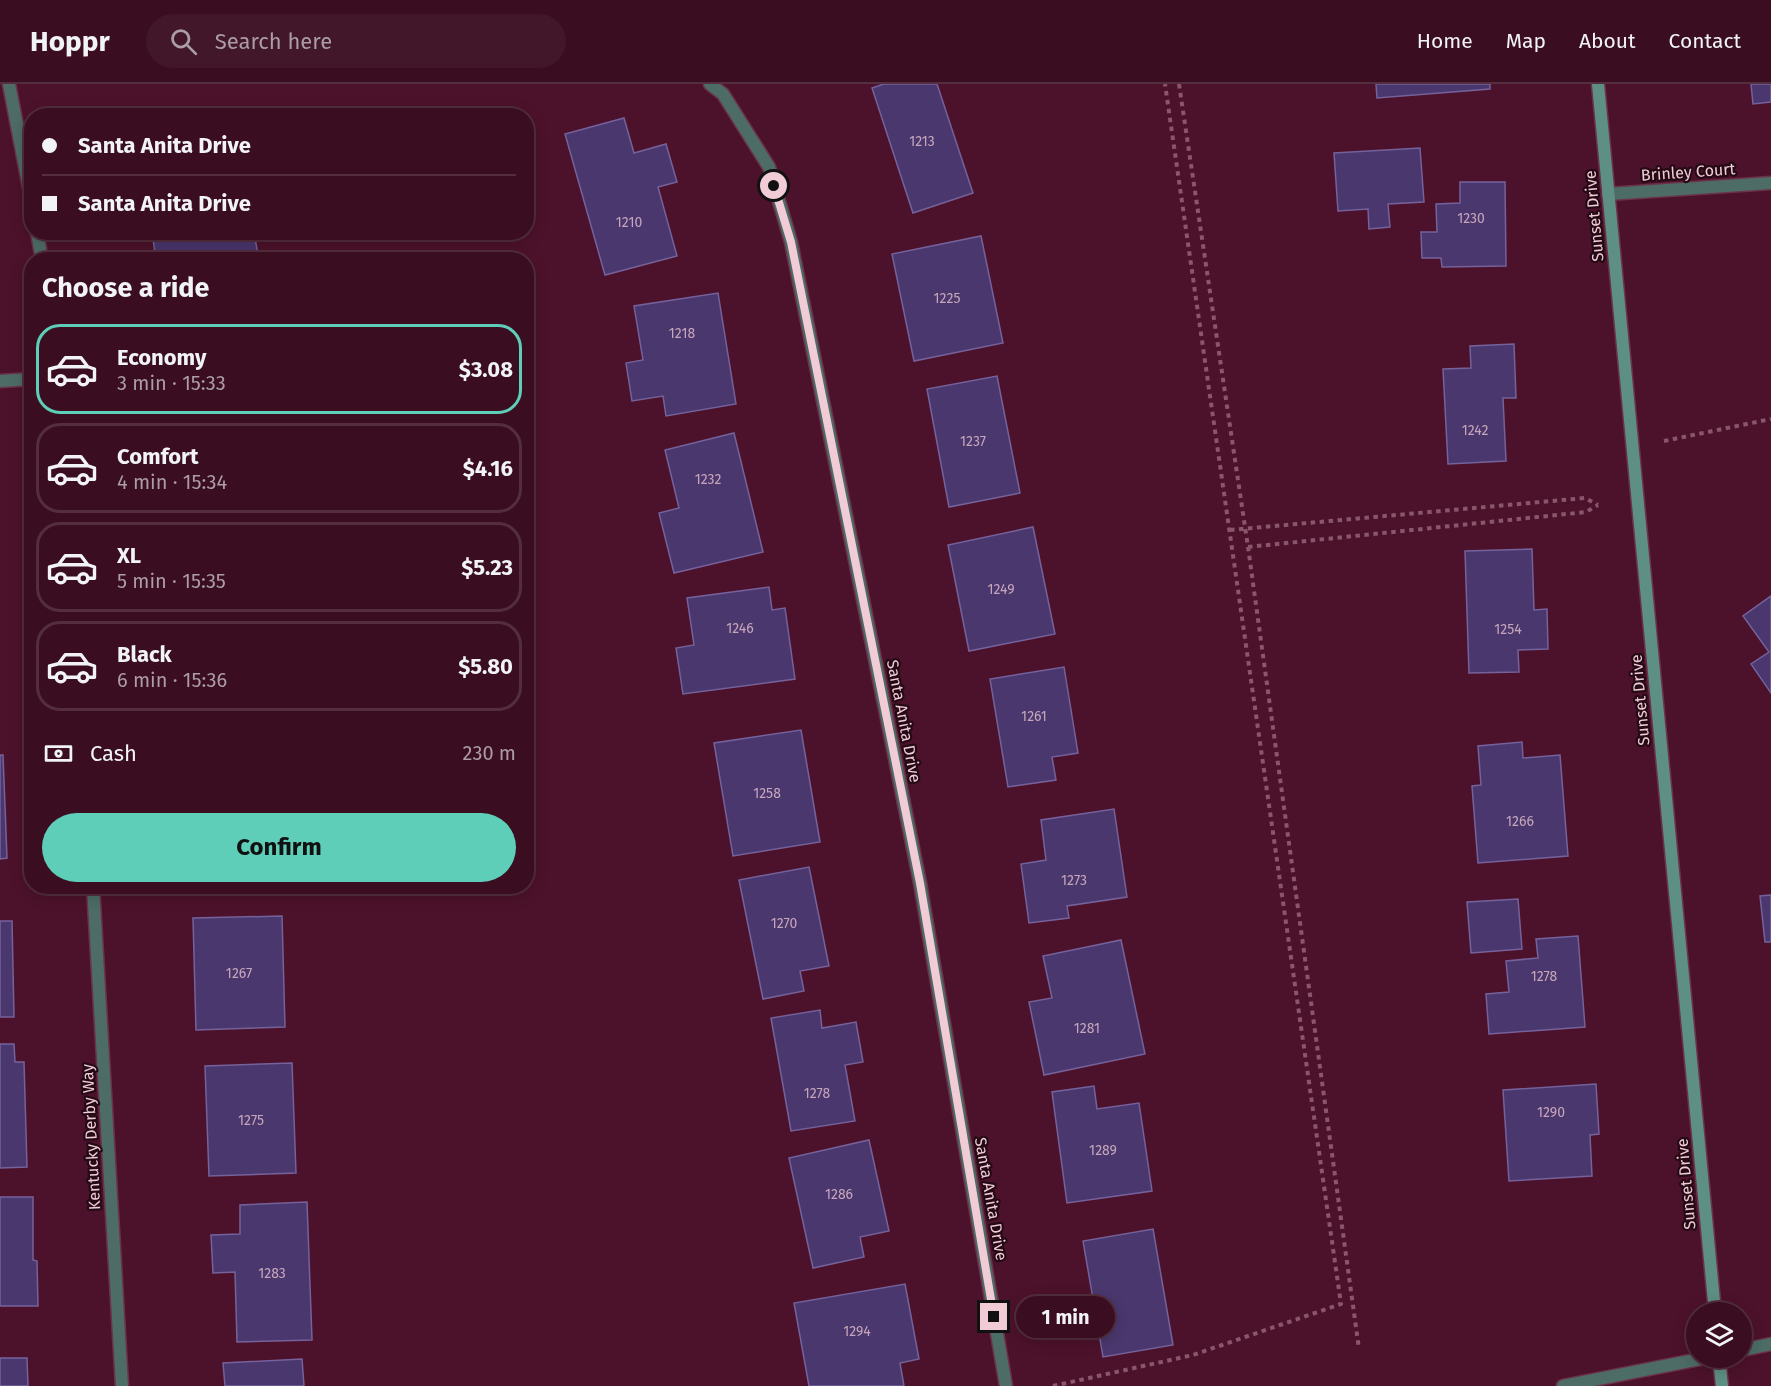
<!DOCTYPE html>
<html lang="en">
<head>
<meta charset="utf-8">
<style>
  :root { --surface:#3a0e20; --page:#411729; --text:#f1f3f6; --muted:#ab9ca5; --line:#542e3e; --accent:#5eceb8 }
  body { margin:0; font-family:"Fira Sans",sans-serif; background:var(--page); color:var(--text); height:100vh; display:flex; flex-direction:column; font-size:22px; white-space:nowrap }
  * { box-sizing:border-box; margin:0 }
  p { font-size:20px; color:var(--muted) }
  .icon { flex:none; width:33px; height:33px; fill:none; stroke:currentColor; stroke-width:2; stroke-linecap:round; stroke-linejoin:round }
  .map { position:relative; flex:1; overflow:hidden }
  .side { position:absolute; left:24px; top:168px; width:510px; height:642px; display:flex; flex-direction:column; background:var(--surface); border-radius:24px; box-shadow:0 3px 15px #0003,0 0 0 2px var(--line) }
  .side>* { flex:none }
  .top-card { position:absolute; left:24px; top:24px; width:510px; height:132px; border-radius:24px; box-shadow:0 3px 15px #0003,0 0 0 2px var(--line); display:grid; align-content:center; height:132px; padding:0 18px; background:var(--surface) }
  .controls { position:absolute; left:1686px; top:1218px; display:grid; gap:12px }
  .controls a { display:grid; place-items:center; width:66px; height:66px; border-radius:50%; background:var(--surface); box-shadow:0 3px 15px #0003,0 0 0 2px var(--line); font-size:30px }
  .end { position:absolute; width:27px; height:27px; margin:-14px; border:8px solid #f1cbd6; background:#111; box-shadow:0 0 0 3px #111 }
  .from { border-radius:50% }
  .bubble { position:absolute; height:42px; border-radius:21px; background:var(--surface); box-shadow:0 3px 15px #0003,0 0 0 2px var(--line); font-size:20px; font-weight:700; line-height:42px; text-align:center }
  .top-card b { display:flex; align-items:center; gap:21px; height:57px; font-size:22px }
  .top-card b+b { border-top:2px solid var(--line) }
  .top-card i { width:15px; height:15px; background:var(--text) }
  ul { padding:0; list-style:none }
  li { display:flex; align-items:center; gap:18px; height:90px; margin:0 12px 9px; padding:0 6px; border:3px solid var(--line); border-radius:24px }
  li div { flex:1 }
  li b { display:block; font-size:22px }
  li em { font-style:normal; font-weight:700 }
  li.selected { border-color:var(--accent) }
  li>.icon { width:54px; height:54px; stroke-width:1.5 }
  h2 { padding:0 18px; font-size:27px; line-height:72px }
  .pay { display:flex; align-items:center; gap:15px; height:66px; padding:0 18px; font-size:22px }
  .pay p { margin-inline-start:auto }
  .action { display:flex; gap:12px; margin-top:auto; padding:12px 18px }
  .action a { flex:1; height:69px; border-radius:36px; background:var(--accent); color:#111; font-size:24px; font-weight:700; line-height:69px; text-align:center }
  header { display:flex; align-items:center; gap:36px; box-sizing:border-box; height:84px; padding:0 30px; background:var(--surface); border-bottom:2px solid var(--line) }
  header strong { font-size:28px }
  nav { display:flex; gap:33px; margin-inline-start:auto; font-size:21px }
  .search { width:420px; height:54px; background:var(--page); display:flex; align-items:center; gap:15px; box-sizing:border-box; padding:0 21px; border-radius:33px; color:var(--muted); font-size:22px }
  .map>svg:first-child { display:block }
  .building { fill:#4a376d; stroke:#75629c; stroke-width:1.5 }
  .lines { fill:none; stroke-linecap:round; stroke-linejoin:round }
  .minor-casing { stroke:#6b334a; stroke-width:15 }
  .tertiary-casing { stroke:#6b334a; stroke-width:15 }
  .secondary-casing { stroke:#6b334a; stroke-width:15 }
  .path { stroke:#89566a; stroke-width:4; stroke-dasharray:4.5 4.5; stroke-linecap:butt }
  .minor { stroke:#4d6c65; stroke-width:12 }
  .tertiary { stroke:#4d6c65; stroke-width:12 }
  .secondary { stroke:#5e8f84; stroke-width:12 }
  .route { stroke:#f1cbd6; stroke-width:8 }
  .labels { text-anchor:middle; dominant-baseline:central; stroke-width:4.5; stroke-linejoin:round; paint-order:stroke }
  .number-label { font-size:14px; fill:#c7a6bc }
  .street-label { font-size:16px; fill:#f1cbd6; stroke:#240a14 }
</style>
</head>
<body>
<header>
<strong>Hoppr</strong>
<div class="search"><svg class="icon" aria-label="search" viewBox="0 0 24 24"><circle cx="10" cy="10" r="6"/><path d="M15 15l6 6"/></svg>Search here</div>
<nav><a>Home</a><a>Map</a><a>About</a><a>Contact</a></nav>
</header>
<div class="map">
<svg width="1771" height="1302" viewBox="0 0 1771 1302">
  <rect width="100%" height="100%" fill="#4d122b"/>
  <path class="building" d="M884 0H937L973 109 913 129 872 4Z
    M1376 0H1490V5L1377 14Z
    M1751 0H1771V18L1753 20Z
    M624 34 634 69 666 60 677 98 658 103 677 172 605 191 565 50Z
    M1420 64 1424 118 1388 120 1390 143 1369 145 1368 125 1338 127 1334 69Z
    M1460 98H1505L1506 182 1442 183 1441 174H1422L1421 148H1437L1436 120 1460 119Z
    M152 148H254L258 171 227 176H156Z
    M981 152 1003 259 914 277 892 170Z
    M718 209 736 320 666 332 663 312 632 317 626 279 643 276 634 222Z
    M1514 260 1516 314H1503L1506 377 1448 380 1443 285 1471 284 1470 262Z
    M997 292 1020 409 949 423 927 305Z
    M734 349 763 468 674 489 659 429 679 424 665 366Z
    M1033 443 1055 550 969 567 948 461Z
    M1532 465 1534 526 1547 525 1548 565 1518 566 1519 588 1469 589 1465 467Z
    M769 503 772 526 785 524 795 595 683 610 676 564 694 561 687 514Z
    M1771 512V609L1751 580 1769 568 1743 532Z
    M1064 583 1078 669 1052 673 1056 696 1008 703 990 595Z
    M801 646 820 758 733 772 714 659Z
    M1522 658 1523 674 1560 671 1568 772 1478 779 1472 702 1481 701 1478 662Z
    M0 671H3L7 774 0 775Z
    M1114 725 1127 813 1067 822 1069 834 1029 839 1021 780 1046 776 1041 736Z
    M809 783 829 882 800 887 804 907 763 915 739 796Z
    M1771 811V858H1765L1760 812Z
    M1518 815 1522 865 1471 869 1467 818Z
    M282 832 285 943 196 946 193 834Z
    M0 837H12L14 933H0Z
    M1578 852 1585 943 1489 950 1486 910 1509 908 1506 877 1538 874 1536 855Z
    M1121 856 1145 970 1044 991 1029 918 1052 914 1043 872Z
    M820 926 822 944 856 938 863 978 845 981 855 1037 791 1047 771 934Z
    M0 960H14L15 978H24L27 1083 0 1084Z
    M292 979 296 1089 209 1092 205 982Z
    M1596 1000 1599 1050 1590 1051 1592 1092 1509 1097 1503 1006Z
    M1094 1002 1097 1025 1139 1019 1152 1107 1067 1119 1052 1008Z
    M869 1056 889 1147 860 1153 864 1173 813 1184 789 1074Z
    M0 1113H33V1176L37 1177 38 1222H0Z
    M307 1118 312 1256 237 1258 235 1188 213 1189 211 1151 240 1150V1121Z
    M1153 1145 1173 1261 1103 1273 1083 1157Z
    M905 1200 919 1275 900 1279 904 1302H809L794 1219Z
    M0 1274H27L28 1302H0Z
    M302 1275 304 1302H225L223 1279Z"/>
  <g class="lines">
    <g class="minor-casing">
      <path id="minor" d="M9 0 32 119
        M710 0 723 10 769 83 791 158 920 799 1006 1302
        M1608 110 1771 99
        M37 148 42 176
        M0 297 32 295
        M93 802 122 1302
        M1742 1266 1771 1260"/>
    </g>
    <g class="tertiary-casing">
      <path id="tertiary" d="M1563 1302 1705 1274"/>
    </g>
    <g class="secondary-casing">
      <path id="secondary" d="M1598 0 1715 1228
        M1719 1274 1722 1302"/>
    </g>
    <path class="path" d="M1179 0 1248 463 1359 1265
      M1664 357 1771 335
      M1230 446 1585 414 1598 421
      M1248 463 1586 428 1598 421
      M1053 1302 1193 1271 1341 1220 1165 0"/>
    <use href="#minor" class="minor"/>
    <use href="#tertiary" class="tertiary"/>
    <use href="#secondary" class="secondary"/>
  </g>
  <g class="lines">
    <path class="route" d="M774 102 791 158 920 799 994 1233"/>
  </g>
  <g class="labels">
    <g class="number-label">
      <text x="922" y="57">1213</text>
      <text x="1471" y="134">1230</text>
      <text x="629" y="138">1210</text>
      <text x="947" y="214">1225</text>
      <text x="682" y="249">1218</text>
      <text x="1475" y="346">1242</text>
      <text x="973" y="357">1237</text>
      <text x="708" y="395">1232</text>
      <text x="1001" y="505">1249</text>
      <text x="740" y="544">1246</text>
      <text x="1508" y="545">1254</text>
      <text x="1034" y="632">1261</text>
      <text x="767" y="709">1258</text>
      <text x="1520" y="737">1266</text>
      <text x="1074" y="796">1273</text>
      <text x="784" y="839">1270</text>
      <text x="239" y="889">1267</text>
      <text x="1544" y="892">1278</text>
      <text x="1087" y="944">1281</text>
      <text x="817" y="1009">1278</text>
      <text x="1551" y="1028">1290</text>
      <text x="251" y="1036">1275</text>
      <text x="1103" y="1066">1289</text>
      <text x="839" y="1110">1286</text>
      <text x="272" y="1189">1283</text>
      <text x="857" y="1247">1294</text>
    </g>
    <g class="street-label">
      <text transform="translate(1688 88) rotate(-4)">Brinley Court</text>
      <text transform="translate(1594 132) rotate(-95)">Sunset Drive</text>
      <text transform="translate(1640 616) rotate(-95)">Sunset Drive</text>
      <text transform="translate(904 637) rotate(79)">Santa Anita Drive</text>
      <text transform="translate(91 1053) rotate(-93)">Kentucky Derby Way</text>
      <text transform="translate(1686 1100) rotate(-95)">Sunset Drive</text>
      <text transform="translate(991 1115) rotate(80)">Santa Anita Drive</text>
    </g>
  </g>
</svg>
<div class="controls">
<a><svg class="icon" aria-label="layers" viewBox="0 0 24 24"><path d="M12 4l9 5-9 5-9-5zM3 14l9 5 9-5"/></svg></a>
</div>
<i class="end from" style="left:774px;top:102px"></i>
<i class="end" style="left:994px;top:1233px"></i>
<div class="bubble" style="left:1016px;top:1212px;width:99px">1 min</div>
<div class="top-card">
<b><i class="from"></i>Santa Anita Drive</b>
<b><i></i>Santa Anita Drive</b>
</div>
<section class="side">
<h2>Choose a ride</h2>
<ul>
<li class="selected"><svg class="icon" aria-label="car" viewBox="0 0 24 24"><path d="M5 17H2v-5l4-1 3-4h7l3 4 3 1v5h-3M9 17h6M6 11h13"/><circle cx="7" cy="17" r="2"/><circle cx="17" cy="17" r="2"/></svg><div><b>Economy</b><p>3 min · 15:33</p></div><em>$3.08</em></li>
<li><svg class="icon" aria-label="car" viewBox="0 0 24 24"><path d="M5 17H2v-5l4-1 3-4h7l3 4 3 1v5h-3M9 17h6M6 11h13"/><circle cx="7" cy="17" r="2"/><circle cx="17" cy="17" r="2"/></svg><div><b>Comfort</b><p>4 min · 15:34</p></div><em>$4.16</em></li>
<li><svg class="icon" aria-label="car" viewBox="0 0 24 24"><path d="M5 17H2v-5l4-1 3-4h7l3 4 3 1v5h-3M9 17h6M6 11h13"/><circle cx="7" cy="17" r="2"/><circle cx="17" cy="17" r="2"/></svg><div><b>XL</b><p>5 min · 15:35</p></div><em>$5.23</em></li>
<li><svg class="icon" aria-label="car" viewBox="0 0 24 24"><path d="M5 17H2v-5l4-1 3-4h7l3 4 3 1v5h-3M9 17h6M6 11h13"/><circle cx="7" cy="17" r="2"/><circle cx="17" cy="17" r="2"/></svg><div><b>Black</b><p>6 min · 15:36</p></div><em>$5.80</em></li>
</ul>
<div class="pay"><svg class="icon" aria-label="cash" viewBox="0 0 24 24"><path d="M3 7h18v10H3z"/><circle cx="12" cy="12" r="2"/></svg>Cash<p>230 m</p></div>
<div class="action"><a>Confirm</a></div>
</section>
</div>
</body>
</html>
